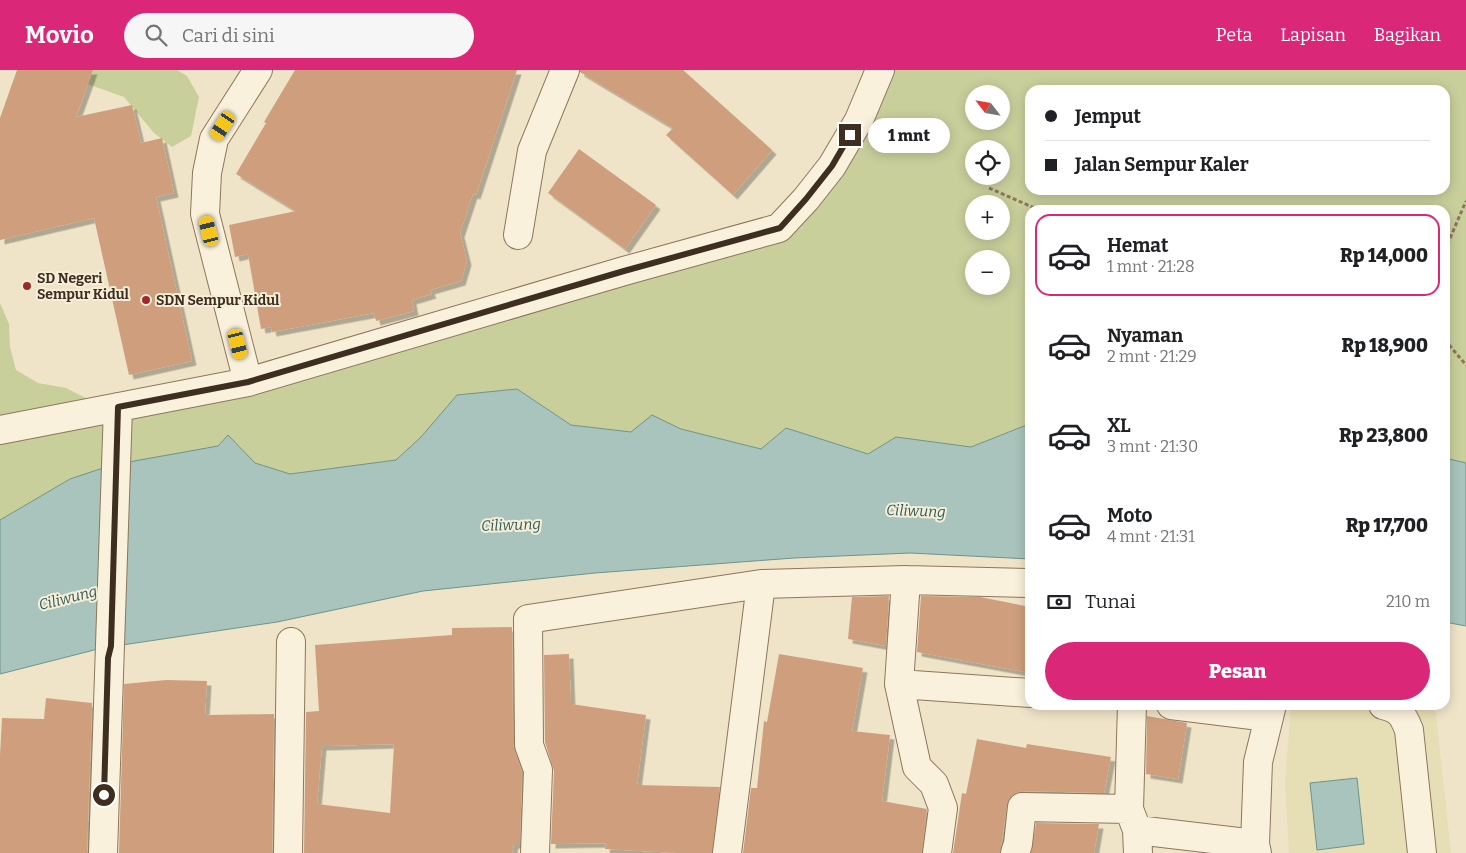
<!DOCTYPE html>
<html lang="id">
<head>
<meta charset="utf-8">
<style>
  :root { --surface:#fff; --page:#f6f6f6; --text:#202124; --muted:#757577; --line:#e0e0e0; --accent:#db2777 }
  body { margin:0; font-family:Bitter,serif; background:var(--page); color:var(--text); height:100vh; display:flex; flex-direction:column; font-size:19px; white-space:nowrap }
  * { box-sizing:border-box; margin:0 }
  p { font-size:16px; color:var(--muted) }
  .icon { flex:none; width:28px; height:28px; fill:none; stroke:currentColor; stroke-width:2; stroke-linecap:round; stroke-linejoin:round }
  .map { position:relative; flex:1; overflow:hidden }
  .sheet { position:absolute; left:1025px; top:135px; width:425px; height:505px; display:flex; flex-direction:column; background:var(--surface); border-radius:15px; box-shadow:0 2px 12px #0003 }
  .sheet>* { flex:none }
  .hud { position:absolute; left:1025px; top:15px; width:425px; height:110px; border-radius:15px; box-shadow:0 2px 12px #0003; display:grid; align-content:center; height:110px; padding:0 20px; background:var(--surface) }
  .needle { width:32px; rotate:301deg }
  .tools { position:absolute; left:965px; top:15px; display:grid; gap:10px }
  .tools a { display:grid; place-items:center; width:45px; height:45px; border-radius:50%; background:var(--surface); box-shadow:0 2px 12px #0003; font-size:25px }
  .end { position:absolute; width:22px; height:22px; margin:-11px; border:6px solid #3d2e20; background:#fff; box-shadow:0 0 0 2px #fff }
  .from { border-radius:50% }
  .bubble { position:absolute; height:35px; border-radius:18px; background:var(--surface); box-shadow:0 2px 12px #0003; font-size:16px; font-weight:800; line-height:35px; text-align:center }
  .car { position:absolute; width:15px; height:30px; margin:-15px -8px; border-radius:6px; box-shadow:0 0 4px 1px #0007; background:linear-gradient(#f5c518 24%,#345 0 40%,#f5c518 0 76%,#345 0 86%,#f5c518 0) }
  .hud b { display:flex; align-items:center; gap:18px; height:48px; font-size:19px }
  .hud b+b { border-top:1px solid var(--line) }
  .hud i { width:12px; height:12px; background:var(--text) }
  ul { padding:9px 0 0; list-style:none }
  li { display:flex; align-items:center; gap:15px; height:82px; margin:0 10px 8px; padding:0 10px; border:2px solid transparent; border-radius:15px }
  li div { flex:1 }
  li b { display:block; font-size:19px }
  li em { font-style:normal; font-weight:800 }
  li.current { border-color:var(--accent) }
  li>.icon { width:45px; height:45px; stroke-width:1.5 }
  .pay { display:flex; align-items:center; gap:12px; height:55px; padding:0 20px; font-size:19px }
  .pay p { margin-inline-start:auto }
  .button { display:flex; gap:10px; margin-top:auto; padding:10px 20px }
  .button a { flex:1; height:58px; border-radius:30px; background:var(--accent); color:#fff; font-size:20px; font-weight:800; line-height:58px; text-align:center }
  header { display:flex; align-items:center; gap:30px; box-sizing:border-box; height:70px; padding:0 25px; background:var(--accent); color:#fff }
  header strong { font-size:24px }
  nav { display:flex; gap:28px; margin-inline-start:auto; font-size:18px }
  .search { width:350px; height:45px; background:var(--page); display:flex; align-items:center; gap:12px; box-sizing:border-box; padding:0 18px; border-radius:28px; color:var(--muted); font-size:19px }
  .map>svg:first-child { display:block }
  .farmland { fill:#e6deb5 }
  .green { fill:#c9cf9b; fill-rule:evenodd }
  .water { fill:#a9c4bc; stroke:#6f938a }
  .building { fill:#cf9f7d; fill-rule:evenodd; filter:url(#shadow) }
  .lines { fill:none; stroke-linecap:round; stroke-linejoin:round }
  .street-casing { stroke:#8d765c; stroke-width:30 }
  .path { stroke:#8d765c; stroke-width:3; stroke-dasharray:4 2.5; stroke-linecap:butt }
  .street { stroke:#faf1dc; stroke-width:28 }
  .route { stroke:#3d2e20; stroke-width:6 }
  .poi-dot { fill:#9e2a2b; stroke:#f7eed8; stroke-width:2 }
  .labels { text-anchor:middle; dominant-baseline:central; stroke-width:4; stroke-linejoin:round; paint-order:stroke }
  .poi-label { font-size:14px; font-weight:bold; fill:#3d2e20; stroke:#f7eed8; text-anchor:start }
  .water-label { font-size:15px; font-style:italic; fill:#2f5d5a; stroke:#f7eed8 }
</style>
</head>
<body>
<header>
<strong>Movio</strong>
<div class="search"><svg class="icon" aria-label="search" viewBox="0 0 24 24"><circle cx="10" cy="10" r="6"/><path d="M15 15l6 6"/></svg>Cari di sini</div>
<nav><a>Peta</a><a>Lapisan</a><a>Bagikan</a></nav>
</header>
<div class="map">
<svg width="1466" height="783" viewBox="0 0 1466 783">
  <defs>
    <filter id="shadow"><feDropShadow dx="4.5" dy="4.5" stdDeviation="0" flood-color="#0004"/></filter>
  </defs>
  <rect width="100%" height="100%" fill="#f0e4c8"/>
  <path class="farmland" d="M1291 635H1435L1451 783H1289L1285 712Z"/>
  <path class="green" d="M67 0H177L187 6 199 27 191 66 172 77 154 63 124 27 82 12Z
    M880 0H1466V393L1445 388V140H1030V358L1023 356 971 377 896 367 868 384 786 358 761 379 681 359 652 346 631 362 571 355 517 319 457 325 421 367 396 390 290 404 255 393 228 365 218 376 70 409 0 450V233L9 254 10 277 16 300 38 313 66 318 90 330 119 337 779 158ZM1030 20H1445V120H1030ZM974 24H1001V51H974ZM974 79H1001V106H974ZM974 134H1001V161H974ZM974 189H1001V216H974Z"/>
  <path class="water" d="M517 319 571 355 631 362 652 345 681 359 761 379 786 358 868 384 896 367 971 377 1024 356 1030 358V489L910 483 794 488 595 503 423 521 277 552 102 578 0 604V450L70 409 112 395 218 376 228 365 255 393 290 404 396 390 421 367 457 325Z
    M1445 388 1466 393V556L1445 552Z
    M1357 708 1364 774 1317 780 1310 713Z"/>
  <path class="building" d="M17 0H93L76 47 132 35 141 73 162 68 174 123 156 127 192 291 129 305 94 148 0 170V48Z
    M295 0H517L476 125 473 124 460 163 467 191 461 211 430 220 432 224 412 230 414 241 376 251 374 243 272 262 271 257 261 259 248 184 235 187 229 155 296 141 236 104 266 53 264 52Z
    M580 0H683L772 80 733 125 666 65 673 58 580 2Z
    M579 79 656 135 625 179 548 123Z
    M889 526 886 576 848 569 852 527Z
    M921 526 980 527 1030 537V603L917 582Z
    M512 557 513 675 522 702 520 774H514L512 783H304L306 642 319 641 315 575 452 565V558ZM394 674 390 743 317 734 322 676Z
    M569 584 571 634 646 645 637 715 720 717 712 783H678L605 779 606 773 551 774 554 701 545 672 544 585Z
    M779 584 863 598 852 661 890 665 882 731 927 739 922 783H743L751 718H757L764 651 767 652Z
    M166 610 207 611 205 645 274 644 272 783H119L124 614Z
    M46 628 92 633 87 783H0V685L2 648 44 649Z
    M1147 646 1187 653 1178 709 1146 704Z
    M977 669 1026 678 1027 674 1111 687 1104 723 1022 721 1015 723 1009 728 1007 735 1000 783H953L962 723 966 724Z
    M1036 753 1099 754 1094 783H1031Z"/>
  <g class="lines">
    <g class="street-casing">
      <path id="street" d="M518 165 532 81 565 0
        M248 312 205 144 207 103 214 69 258 0
        M0 360 248 312 624 201 779 158 806 129 832 96 859 50 880 0
        M906 510 899 614 917 697 934 714 943 738 937 783
        M899 614 1030 623
        M1132 635 1129 739 1137 760 1138 783
        M1171 635 1268 647
        M1383 635C1400 639 1403 645 1409 660L1422 783
        M1137 760 1255 774
        M103 783 118 337
        M288 783 291 572
        M535 783 538 700 529 675 528 549 761 514 906 510 1030 513
        M727 783 761 514
        M1015 783 1018 774 1022 737 1129 739
        M1257 783 1255 774 1258 692 1272 635"/>
    </g>
    <path class="path" d="M989 118 1039 140
      M1445 180 1466 131
      M1445 270 1466 295"/>
    <use href="#street" class="street"/>
  </g>
  <g class="lines">
    <path class="route" d="M104 725 108 588 111 576 118 337 248 312 624 201 780 158 806 129 832 96 850 65"/>
  </g>
  <g class="poi-dot">
    <circle cx="27" cy="216" r="5"/>
    <circle cx="146" cy="230" r="5"/>
  </g>
  <g class="labels">
    <g class="poi-label">
      <text x="37" y="208">SD Negeri<tspan x="37" dy="16">Sempur Kidul</tspan></text>
      <text x="156" y="230">SDN Sempur Kidul</text>
    </g>
    <g class="water-label">
      <text transform="translate(916 441) rotate(2)">Ciliwung</text>
      <text transform="translate(511 455) rotate(-2)">Ciliwung</text>
      <text transform="translate(68 528) rotate(-14)">Ciliwung</text>
    </g>
  </g>
</svg>
<div class="tools">
<a><svg class="needle" viewBox="-14 -14 28 28"><path d="M0-13l5 13h-10z" fill="#e53935"/><path d="M0 13l5-13h-10z" fill="#757577"/></svg></a>
<a><svg class="icon" aria-label="locate" viewBox="0 0 24 24"><circle cx="12" cy="12" r="6"/><path d="M12 2v4M12 18v4M2 12h4M18 12h4"/></svg></a>
<a>+</a>
<a>−</a>
</div>
<i class="end from" style="left:104px;top:725px"></i>
<i class="end" style="left:850px;top:65px"></i>
<div class="bubble" style="left:868px;top:48px;width:82px">1 mnt</div>
<i class="car" style="left:223px;top:56px;rotate:213deg"></i>
<i class="car" style="left:209px;top:161px;rotate:346deg"></i>
<i class="car" style="left:238px;top:274px;rotate:166deg"></i>
<div class="hud">
<b><i class="from"></i>Jemput</b>
<b><i></i>Jalan Sempur Kaler</b>
</div>
<section class="sheet">
<ul>
<li class="current"><svg class="icon" aria-label="car" viewBox="0 0 24 24"><path d="M5 17H2v-5l4-1 3-4h7l3 4 3 1v5h-3M9 17h6M6 11h13"/><circle cx="7" cy="17" r="2"/><circle cx="17" cy="17" r="2"/></svg><div><b>Hemat</b><p>1 mnt · 21:28</p></div><em>Rp 14,000</em></li>
<li><svg class="icon" aria-label="car" viewBox="0 0 24 24"><path d="M5 17H2v-5l4-1 3-4h7l3 4 3 1v5h-3M9 17h6M6 11h13"/><circle cx="7" cy="17" r="2"/><circle cx="17" cy="17" r="2"/></svg><div><b>Nyaman</b><p>2 mnt · 21:29</p></div><em>Rp 18,900</em></li>
<li><svg class="icon" aria-label="car" viewBox="0 0 24 24"><path d="M5 17H2v-5l4-1 3-4h7l3 4 3 1v5h-3M9 17h6M6 11h13"/><circle cx="7" cy="17" r="2"/><circle cx="17" cy="17" r="2"/></svg><div><b>XL</b><p>3 mnt · 21:30</p></div><em>Rp 23,800</em></li>
<li><svg class="icon" aria-label="car" viewBox="0 0 24 24"><path d="M5 17H2v-5l4-1 3-4h7l3 4 3 1v5h-3M9 17h6M6 11h13"/><circle cx="7" cy="17" r="2"/><circle cx="17" cy="17" r="2"/></svg><div><b>Moto</b><p>4 mnt · 21:31</p></div><em>Rp 17,700</em></li>
</ul>
<div class="pay"><svg class="icon" aria-label="cash" viewBox="0 0 24 24"><path d="M3 7h18v10H3z"/><circle cx="12" cy="12" r="2"/></svg>Tunai<p>210 m</p></div>
<div class="button"><a>Pesan</a></div>
</section>
</div>
</body>
</html>
